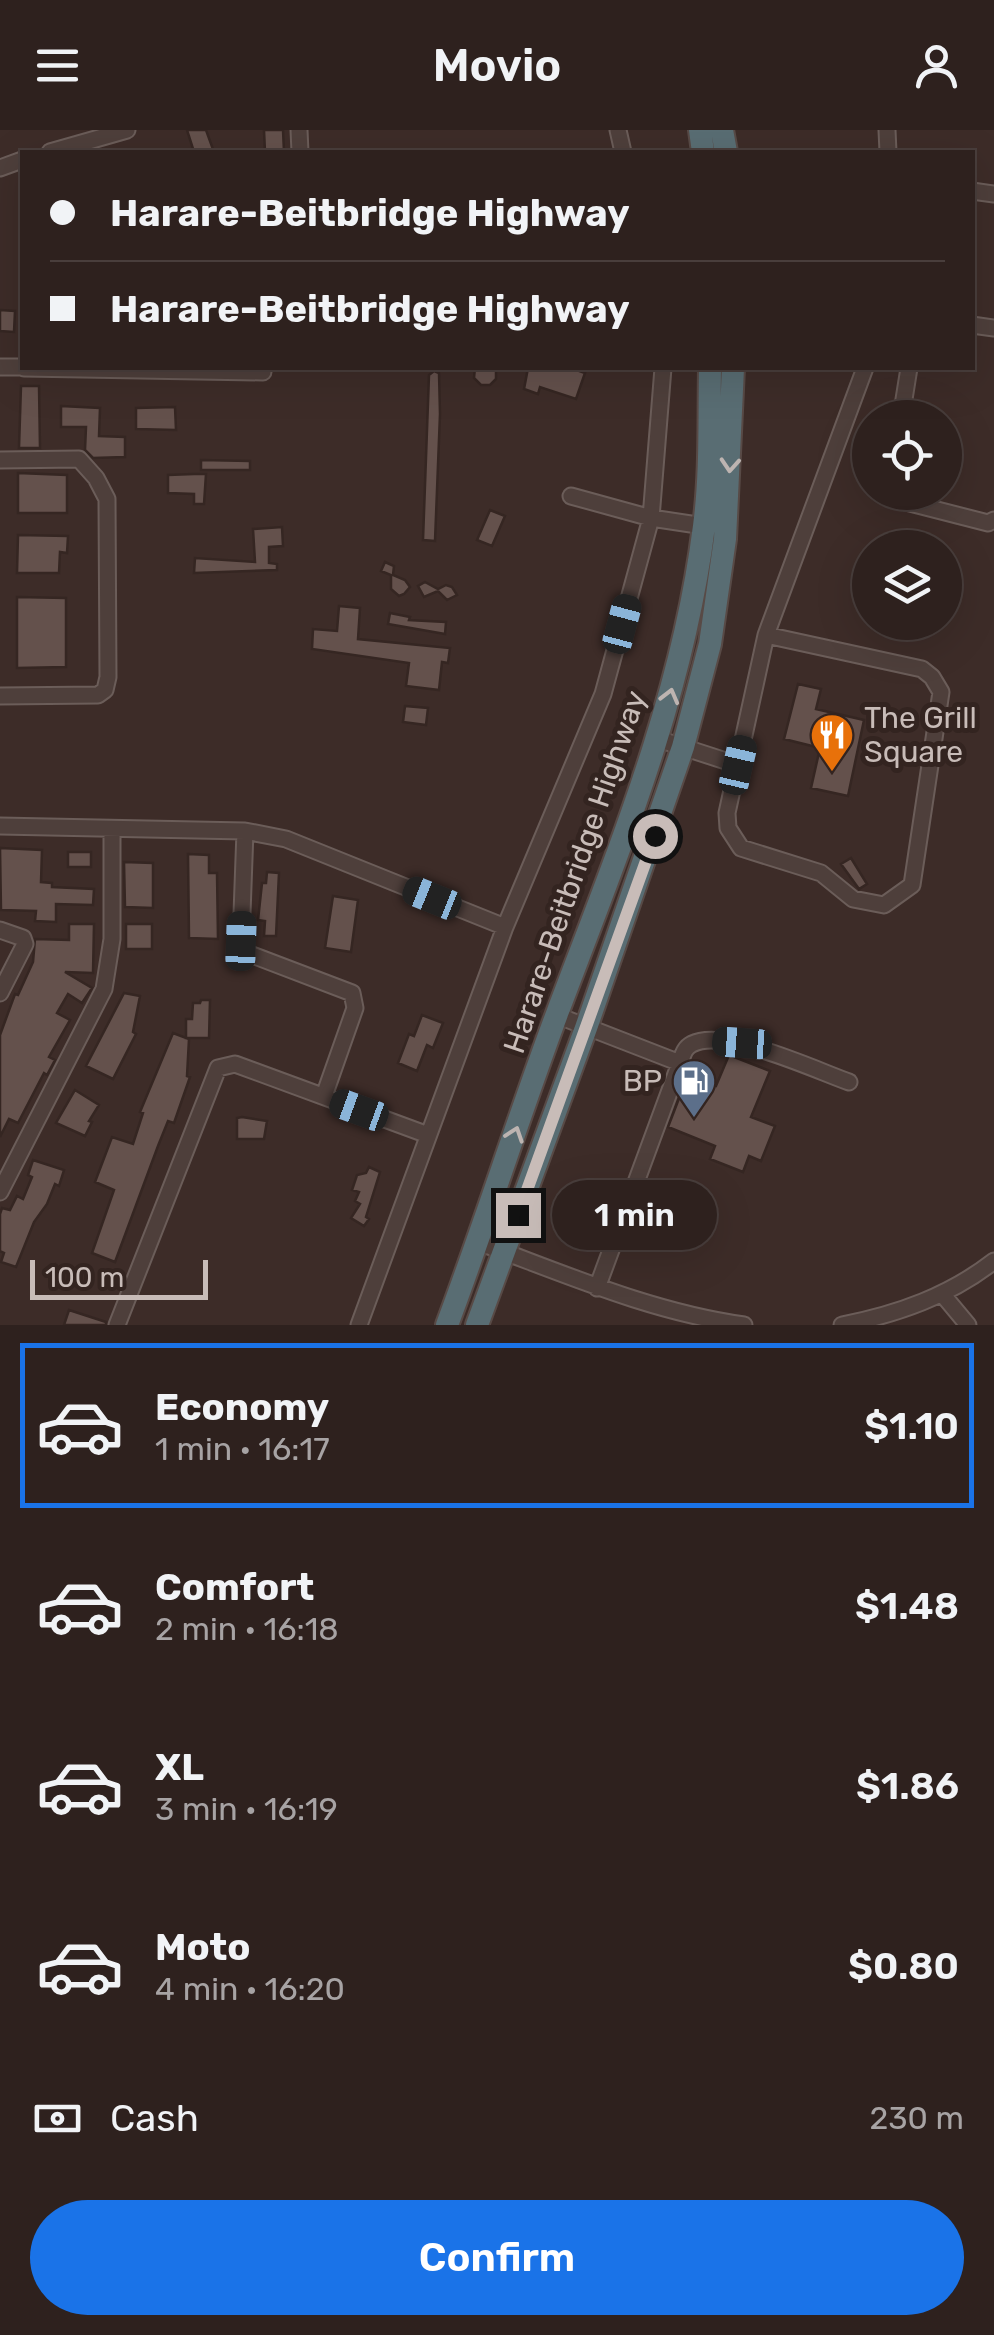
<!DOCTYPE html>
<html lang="en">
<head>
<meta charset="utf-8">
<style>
  :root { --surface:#2e211e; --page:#3a2e2b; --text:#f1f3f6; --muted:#a7a3a4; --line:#493e3c; --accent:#1a73e8 }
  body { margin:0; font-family:Rubik,sans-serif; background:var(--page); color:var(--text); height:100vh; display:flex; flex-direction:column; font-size:38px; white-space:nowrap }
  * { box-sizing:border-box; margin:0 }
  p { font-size:32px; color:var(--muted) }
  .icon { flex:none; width:55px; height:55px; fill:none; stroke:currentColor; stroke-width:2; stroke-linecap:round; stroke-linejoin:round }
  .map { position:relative; height:1195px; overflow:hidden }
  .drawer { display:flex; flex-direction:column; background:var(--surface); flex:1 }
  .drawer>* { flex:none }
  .top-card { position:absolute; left:20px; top:20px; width:955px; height:220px; border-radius:0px; box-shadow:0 10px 40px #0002,0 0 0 2px var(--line); display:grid; align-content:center; height:220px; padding:0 30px; background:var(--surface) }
  .controls { position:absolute; left:852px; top:270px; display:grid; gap:20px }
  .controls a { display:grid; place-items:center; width:110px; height:110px; border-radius:50%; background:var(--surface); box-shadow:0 10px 40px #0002,0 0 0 2px var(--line); font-size:50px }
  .scale { position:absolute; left:30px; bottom:25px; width:178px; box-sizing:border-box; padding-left:10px; border:5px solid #c8bcb8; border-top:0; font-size:28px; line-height:35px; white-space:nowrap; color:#c8bcb8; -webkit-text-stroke:8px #332420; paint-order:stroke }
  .end { position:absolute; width:45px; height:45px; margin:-22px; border:12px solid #c8bcb8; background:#111; box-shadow:0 0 0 5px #111 }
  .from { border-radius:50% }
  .bubble { position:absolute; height:70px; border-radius:35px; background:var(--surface); box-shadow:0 10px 40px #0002,0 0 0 2px var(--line); font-size:32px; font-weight:600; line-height:70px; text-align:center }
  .car { position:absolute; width:30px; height:60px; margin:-30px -15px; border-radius:12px; box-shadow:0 0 8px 2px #0007; background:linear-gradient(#222 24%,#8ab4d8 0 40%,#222 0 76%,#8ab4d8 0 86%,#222 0) }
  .top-card b { display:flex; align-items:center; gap:35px; height:95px; font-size:38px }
  .top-card b+b { border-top:2px solid var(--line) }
  .top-card i { width:25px; height:25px; background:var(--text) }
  ul { padding:18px 0 0; list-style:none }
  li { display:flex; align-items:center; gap:30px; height:165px; margin:0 20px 15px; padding:0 10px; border:5px solid transparent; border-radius:0px }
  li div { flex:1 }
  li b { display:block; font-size:38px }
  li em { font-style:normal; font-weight:600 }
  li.on { border-color:var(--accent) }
  li>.icon { width:90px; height:90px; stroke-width:1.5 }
  .pay { display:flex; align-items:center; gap:25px; height:110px; padding:0 30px; font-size:38px }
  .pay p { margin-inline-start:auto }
  .button { display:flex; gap:20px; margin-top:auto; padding:20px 30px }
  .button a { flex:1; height:115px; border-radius:60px; background:var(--accent); color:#fff; font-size:40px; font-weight:600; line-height:115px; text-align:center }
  header { display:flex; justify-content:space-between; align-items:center; height:130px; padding:0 30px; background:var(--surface); font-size:45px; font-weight:600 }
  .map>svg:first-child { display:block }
  .building { fill:#64514c; stroke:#352622; stroke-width:2.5 }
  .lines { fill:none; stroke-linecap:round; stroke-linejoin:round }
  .minor-casing { stroke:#6b5d59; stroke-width:19 }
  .highway-casing { stroke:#584a46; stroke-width:26 }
  .minor { stroke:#4e3f3b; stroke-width:15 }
  .highway { stroke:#596d73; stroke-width:22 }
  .oneway { stroke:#bdb4b1 }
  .route { stroke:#c8bcb8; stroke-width:12 }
  .labels { text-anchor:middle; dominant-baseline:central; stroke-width:10; stroke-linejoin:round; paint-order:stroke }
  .poi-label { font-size:30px; fill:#c8bcb8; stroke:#332420; text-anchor:start }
  .street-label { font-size:30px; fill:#c8bcb8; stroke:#332420 }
</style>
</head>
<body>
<header><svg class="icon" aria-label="menu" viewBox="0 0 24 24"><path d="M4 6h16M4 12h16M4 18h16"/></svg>Movio<svg class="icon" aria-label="person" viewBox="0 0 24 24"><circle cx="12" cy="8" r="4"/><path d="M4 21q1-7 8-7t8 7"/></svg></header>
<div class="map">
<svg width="994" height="1195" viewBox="0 0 994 1195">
  <rect width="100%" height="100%" fill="#3d2c28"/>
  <path class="building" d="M187 0H206L214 22H194Z
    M283 0 284 22H265L264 0Z
    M0 180 15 181 14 202 0 201Z
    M475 238H496V249L490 255H481L474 248Z
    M528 238H571L585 243 576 269 540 257 538 264 524 259Z
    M434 241 439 243 440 284 435 411 423 410 429 245Z
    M21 256H39L40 318H19Z
    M61 276 100 278 99 306 125 307V327L93 328 85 320 86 297H61Z
    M175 277 176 300 136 299V278Z
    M201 330 250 331V340H201Z
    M18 343 67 345V383H18Z
    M194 344H206L204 374H194V364L168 363V345Z
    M490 380 505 386 492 416 477 410Z
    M282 397 283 416 269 417V433L277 434V440L194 443 195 428 255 432 253 399Z
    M18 405 68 406 67 423 60 422 59 443H17Z
    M385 432 394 436 393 445 405 450 410 457 404 464 399 466 391 459V445L381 441Z
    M425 452 438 459 446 455 452 457 457 465 447 470 438 461 424 467 418 456Z
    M17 467 66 468V537L17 538Z
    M339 476 360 478 358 509 450 518 448 533 442 532 439 560 406 556 409 533 312 519 313 499 337 501Z
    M390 483 410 487 409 490 446 492 445 504 388 494Z
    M798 554 821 559 816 579 864 590 848 666 811 658 820 618 784 609Z
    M405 576 428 578 426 595 403 592Z
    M0 718 42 720 41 752 52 753V757L94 759 93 775 56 774V792L35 791 36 781 1 780Z
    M68 722H91V737H68Z
    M188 724 209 725V743H217L218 809 189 808Z
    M851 728 867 754 859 759 841 734Z
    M124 732 153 733V778L125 777Z
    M267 742 279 743 276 806H264L265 791 258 790 262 753H266Z
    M333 766 358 770 351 822 325 818Z
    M69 794H94L93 843 65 842 92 858 82 873 68 864 57 883 70 890 49 927 55 930 47 945 44 943 18 993 9 989 0 1007V905L15 864 18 865 33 832 35 809 69 810Z
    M126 794H152V819H126Z
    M124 863 140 866 133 902 136 904 113 949 86 936Z
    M201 870H210L209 908H186V889H192L193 873H200Z
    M422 885 443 893 433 918 427 915 417 941 398 933 409 904 414 906Z
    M173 903 189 909 187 946 190 947 174 993 168 991 158 1016 115 1132 92 1123 114 1060 95 1052 112 1007 133 1014 143 983 140 982Z
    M729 925 770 941 751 987 775 996 761 1031 749 1026 743 1042 710 1029 715 1016 668 997 688 945 716 956Z
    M75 960 99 975 89 991 92 992 85 1006 56 993Z
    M242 987 267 991 264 1009H237V988Z
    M33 1030 64 1040 59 1056 55 1054 47 1074 34 1092 16 1137 1 1132 4 1123 0 1121V1084L2 1078 10 1080 17 1066 23 1069 32 1047 28 1045Z
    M369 1037 380 1042 366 1087 369 1089 364 1096 351 1088 360 1074 355 1071 359 1062 352 1060 357 1045 366 1043Z
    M69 1180 106 1192V1195H64Z"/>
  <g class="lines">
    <g class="minor-casing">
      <path id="minor" d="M299 0 300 22
        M618 0 623 22
        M887 0 888 22
        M50 22 127 0
        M0 38 22 30
        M972 61 994 64
        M972 195 994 198
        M0 237H22
        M24 238 263 242
        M901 288 909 238
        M0 330 79 329 96 348 107 369 108 547 105 560 98 565 0 566
        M897 362 902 371 988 393 994 390
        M571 366 651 388 704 396
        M766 505 922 539 932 547 941 562 912 755 884 775 853 769 821 743 741 718 728 698 727 683 766 505 865 238
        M658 609 738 635
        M0 696 245 701 286 709 505 797 359 1195
        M245 701 241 811 247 823 352 863 355 878 324 966
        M505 797 603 564 651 388 663 238
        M0 800 23 808 25 814 0 863
        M556 885 680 933 597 1158
        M680 933C683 925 684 918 692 914 724 897 815 940 849 952
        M0 1062 104 859 112 809V700
        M478 1112C565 1144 651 1182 744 1195
        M943 1165 968 1195
        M117 1195 218 938 235 934 428 1005
        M842 1195C898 1184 949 1166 994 1131"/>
    </g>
    <g class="highway-casing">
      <path id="highway" d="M700 0 703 22
        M722 0 726 22
        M447 1195C486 1091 519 985 558 881 618 722 683 566 704 396 711 344 709 290 710 238
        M477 1195 586 898 683 617 710 514 725 409 733 238"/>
    </g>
    <use href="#minor" class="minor"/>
    <use href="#highway" class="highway"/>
  </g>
  <defs><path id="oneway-chevron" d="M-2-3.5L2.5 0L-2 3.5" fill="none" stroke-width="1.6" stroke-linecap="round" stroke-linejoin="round" transform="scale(2.5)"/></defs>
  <g class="oneway">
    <use href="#oneway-chevron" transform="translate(730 335) rotate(94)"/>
    <use href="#oneway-chevron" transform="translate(670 566) rotate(-75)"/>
    <use href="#oneway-chevron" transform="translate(515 1004) rotate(-71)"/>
  </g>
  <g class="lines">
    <path class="route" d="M518 1085 655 706"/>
  </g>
  <defs>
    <g id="restaurant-pin" transform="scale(2.25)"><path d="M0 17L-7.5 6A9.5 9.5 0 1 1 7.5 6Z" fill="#e8710a" stroke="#332420"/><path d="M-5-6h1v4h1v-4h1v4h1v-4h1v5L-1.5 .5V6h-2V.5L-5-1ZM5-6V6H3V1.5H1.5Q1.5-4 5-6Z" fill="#fff"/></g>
    <g id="fuel-pin" transform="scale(2.25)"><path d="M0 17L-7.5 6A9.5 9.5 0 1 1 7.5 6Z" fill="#5c6f8a" stroke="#332420"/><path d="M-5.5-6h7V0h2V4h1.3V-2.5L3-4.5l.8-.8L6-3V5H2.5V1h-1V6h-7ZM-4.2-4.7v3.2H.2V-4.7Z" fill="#fff"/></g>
  </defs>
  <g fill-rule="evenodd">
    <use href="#restaurant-pin" x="832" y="605"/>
    <use href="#fuel-pin" x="694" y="951"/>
  </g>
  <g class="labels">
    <g class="poi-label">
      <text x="864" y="588">The Grill<tspan x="864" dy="34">Square</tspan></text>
      <text x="662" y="951" text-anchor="end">BP</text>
    </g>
    <g class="street-label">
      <text transform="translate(575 742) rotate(-71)">Harare-Beitbridge Highway</text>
    </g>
  </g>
</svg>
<div class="controls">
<a><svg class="icon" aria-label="locate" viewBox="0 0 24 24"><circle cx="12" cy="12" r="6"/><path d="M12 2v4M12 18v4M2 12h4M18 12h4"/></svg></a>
<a><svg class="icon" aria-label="layers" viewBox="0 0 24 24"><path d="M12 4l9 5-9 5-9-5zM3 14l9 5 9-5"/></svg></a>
</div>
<div class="scale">100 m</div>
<i class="end from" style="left:655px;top:706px"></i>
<i class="end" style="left:518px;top:1085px"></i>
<div class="bubble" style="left:552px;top:1050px;width:165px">1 min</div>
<i class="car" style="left:622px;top:494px;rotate:15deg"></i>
<i class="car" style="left:738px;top:635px;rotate:13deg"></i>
<i class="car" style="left:432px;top:768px;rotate:292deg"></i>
<i class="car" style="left:241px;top:811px;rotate:2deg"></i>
<i class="car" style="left:742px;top:913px;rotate:274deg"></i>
<i class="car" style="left:359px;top:980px;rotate:290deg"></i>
<div class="top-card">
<b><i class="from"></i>Harare-Beitbridge Highway</b>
<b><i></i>Harare-Beitbridge Highway</b>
</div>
</div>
<section class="drawer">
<ul>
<li class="on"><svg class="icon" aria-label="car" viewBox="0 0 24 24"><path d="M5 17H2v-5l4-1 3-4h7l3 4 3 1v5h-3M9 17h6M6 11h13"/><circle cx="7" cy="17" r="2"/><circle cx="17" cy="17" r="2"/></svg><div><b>Economy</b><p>1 min · 16:17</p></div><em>$1.10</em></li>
<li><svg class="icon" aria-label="car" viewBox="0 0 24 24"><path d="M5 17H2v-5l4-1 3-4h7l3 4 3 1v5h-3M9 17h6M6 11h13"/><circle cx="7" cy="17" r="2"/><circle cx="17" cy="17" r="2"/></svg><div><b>Comfort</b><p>2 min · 16:18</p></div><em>$1.48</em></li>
<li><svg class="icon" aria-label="car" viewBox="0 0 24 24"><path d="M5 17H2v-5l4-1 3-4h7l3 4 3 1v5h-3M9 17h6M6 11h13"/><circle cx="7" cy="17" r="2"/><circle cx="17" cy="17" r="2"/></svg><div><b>XL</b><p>3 min · 16:19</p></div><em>$1.86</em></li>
<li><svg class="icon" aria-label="car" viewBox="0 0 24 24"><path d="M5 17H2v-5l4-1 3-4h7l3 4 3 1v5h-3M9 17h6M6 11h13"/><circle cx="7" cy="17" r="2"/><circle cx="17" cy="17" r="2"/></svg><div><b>Moto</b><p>4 min · 16:20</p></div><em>$0.80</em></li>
</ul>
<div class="pay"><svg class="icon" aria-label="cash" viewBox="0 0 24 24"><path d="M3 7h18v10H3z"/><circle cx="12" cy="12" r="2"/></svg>Cash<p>230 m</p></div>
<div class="button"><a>Confirm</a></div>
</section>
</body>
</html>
